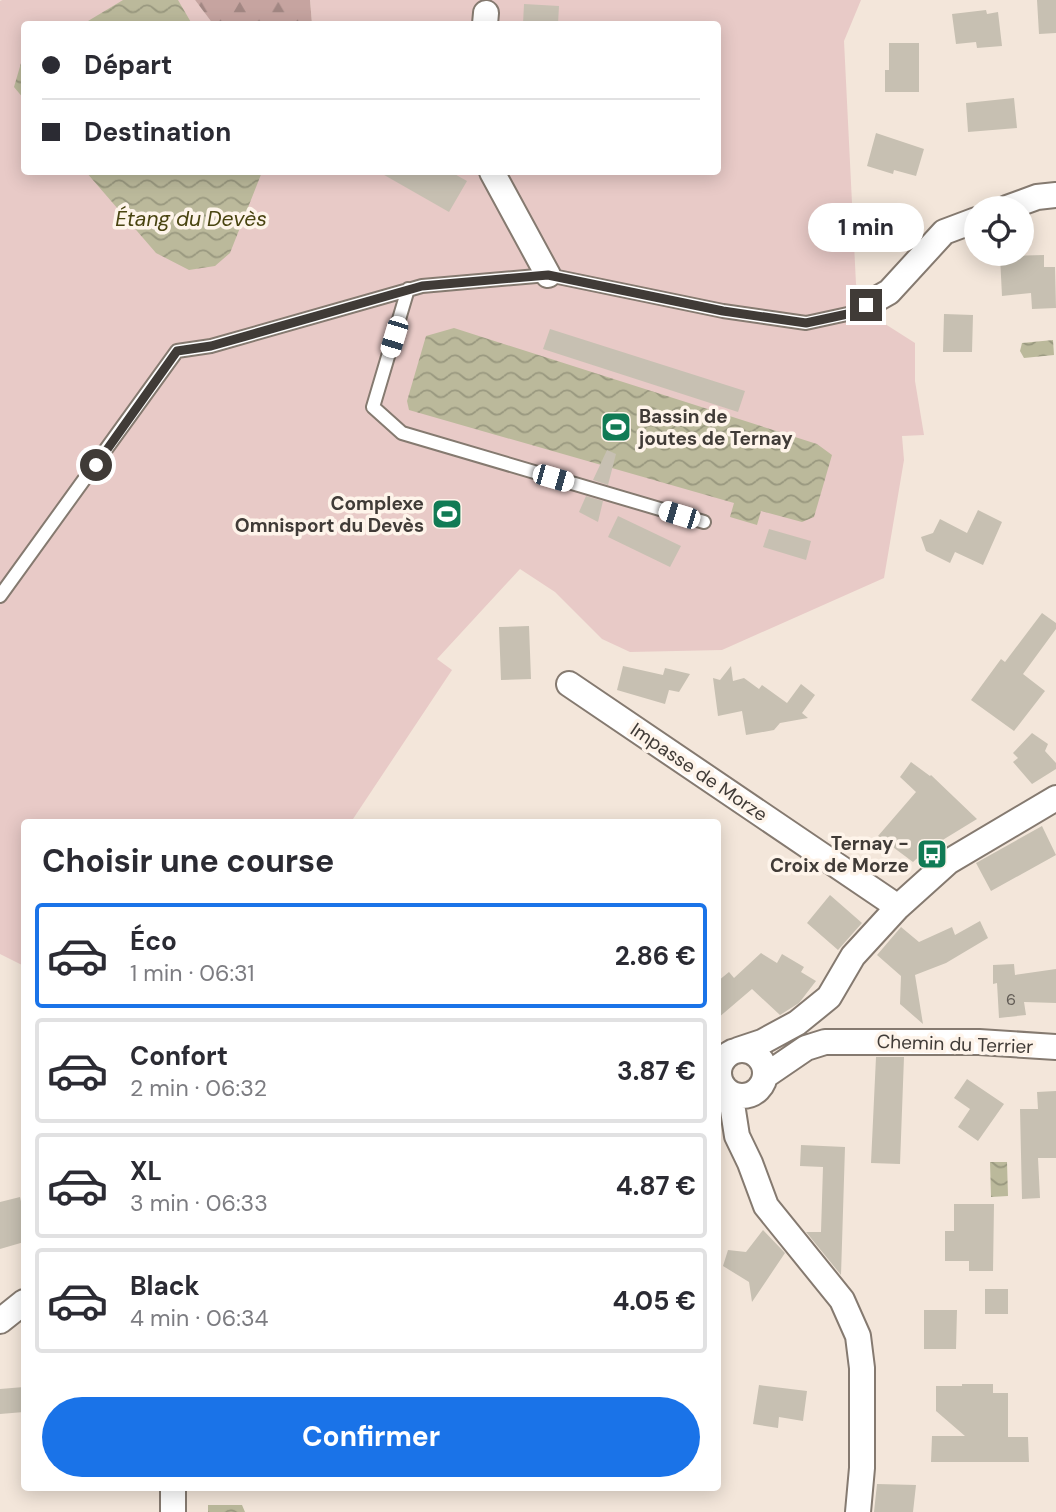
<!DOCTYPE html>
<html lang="fr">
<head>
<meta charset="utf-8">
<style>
  :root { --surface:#fff; --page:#f2f2f3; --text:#2b2b33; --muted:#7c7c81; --line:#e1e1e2; --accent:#1a73e8 }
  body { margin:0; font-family:"DM Sans",sans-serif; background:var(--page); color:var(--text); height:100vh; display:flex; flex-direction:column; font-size:26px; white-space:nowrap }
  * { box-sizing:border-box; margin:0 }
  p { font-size:23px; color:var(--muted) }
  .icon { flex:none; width:38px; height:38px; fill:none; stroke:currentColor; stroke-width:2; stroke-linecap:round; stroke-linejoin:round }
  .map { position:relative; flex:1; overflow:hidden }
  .details { position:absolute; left:21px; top:819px; width:700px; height:672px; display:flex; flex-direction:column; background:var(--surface); border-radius:7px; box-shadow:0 4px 18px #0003 }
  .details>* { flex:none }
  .hud { position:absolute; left:21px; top:21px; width:700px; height:154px; border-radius:7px; box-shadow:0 4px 18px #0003; display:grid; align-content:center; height:154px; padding:0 21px; background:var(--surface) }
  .fabs { position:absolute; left:964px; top:196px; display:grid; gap:14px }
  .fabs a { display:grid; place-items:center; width:70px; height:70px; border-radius:50%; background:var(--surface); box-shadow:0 4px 18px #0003; font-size:35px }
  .end { position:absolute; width:32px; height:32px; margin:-16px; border:9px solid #403b37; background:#fff; box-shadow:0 0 0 4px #fff }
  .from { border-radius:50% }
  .bubble { position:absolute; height:49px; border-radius:24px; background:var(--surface); box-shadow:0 4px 18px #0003; font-size:23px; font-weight:700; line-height:49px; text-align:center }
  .car { position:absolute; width:21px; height:42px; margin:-21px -10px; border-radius:9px; box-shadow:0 0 5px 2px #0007; background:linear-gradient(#fff 24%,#345 0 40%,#fff 0 76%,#345 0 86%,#fff 0) }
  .hud b { display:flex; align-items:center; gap:24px; height:66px; font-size:26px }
  .hud b+b { border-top:2px solid var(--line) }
  .hud i { width:18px; height:18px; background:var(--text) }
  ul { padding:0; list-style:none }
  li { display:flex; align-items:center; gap:21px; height:105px; margin:0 14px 10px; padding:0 7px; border:4px solid var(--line); border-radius:7px }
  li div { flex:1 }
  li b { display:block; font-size:26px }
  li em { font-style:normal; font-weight:700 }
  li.on { border-color:var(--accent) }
  li>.icon { width:63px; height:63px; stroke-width:1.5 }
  h2 { padding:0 21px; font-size:32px; line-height:84px }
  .cta { display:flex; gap:14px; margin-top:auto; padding:14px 21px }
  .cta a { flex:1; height:80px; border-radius:42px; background:var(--accent); color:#fff; font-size:28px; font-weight:700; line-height:80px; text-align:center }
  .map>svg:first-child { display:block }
  .green { fill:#e8cac7 }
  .forest { fill:url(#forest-firs) }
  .water { fill:url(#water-waves) }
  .building { fill:#c7c0b2 }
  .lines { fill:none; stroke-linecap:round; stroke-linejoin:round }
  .lane-casing { stroke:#857a70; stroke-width:16 }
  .street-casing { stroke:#857a70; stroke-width:28 }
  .lane { stroke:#fff; stroke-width:12 }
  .street { stroke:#fff; stroke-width:24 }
  .route { stroke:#403b37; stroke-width:9 }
  .labels { text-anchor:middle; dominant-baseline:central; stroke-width:7; stroke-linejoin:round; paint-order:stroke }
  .number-label { font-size:16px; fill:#625c56 }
  .poi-label { font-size:19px; font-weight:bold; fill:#403b37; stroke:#fef4ea; text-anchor:end }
  .street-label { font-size:19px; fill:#403b37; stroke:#fef4ea }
  .water-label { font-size:21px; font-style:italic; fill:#494410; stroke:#fef4ea }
</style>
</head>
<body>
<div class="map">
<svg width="1056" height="1512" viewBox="0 0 1056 1512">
  <defs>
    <pattern id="forest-firs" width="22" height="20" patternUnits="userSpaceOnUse" patternTransform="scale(1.75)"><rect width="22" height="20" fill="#c6a4a0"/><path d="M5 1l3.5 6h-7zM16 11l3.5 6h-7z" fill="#a28783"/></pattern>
    <pattern id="water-waves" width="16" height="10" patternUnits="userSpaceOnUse" patternTransform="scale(1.75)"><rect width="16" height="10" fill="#bbb99b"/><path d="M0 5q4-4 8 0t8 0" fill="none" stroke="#99987f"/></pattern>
  </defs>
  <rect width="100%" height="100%" fill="#f3e6da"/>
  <path class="green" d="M2 0H195L213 24H24V172H718V24H312L310 0H861L844 41 856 284 871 315 915 343V381L924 435 902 436 904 460 884 578 722 650 630 652 602 639 555 592 520 569 437 659 452 670 351 822H24V966L0 954V1Z"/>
  <path class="forest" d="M195 0H310L312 24H213Z"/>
  <path class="water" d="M123 0H178L192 24H83Z
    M24 61V99L14 87 21 63Z
    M86 172H262L230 253 215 266 189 270 156 253Z
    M454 328 817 444 832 455 814 517 802 522 761 511 757 525 730 517 734 503 409 410 407 401 426 336Z
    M1053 340 1054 355 1024 358 1020 351 1022 343Z
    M990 1162H1007L1008 1196 991 1197Z
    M208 1505H242L245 1512H208Z"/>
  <path class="building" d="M1037 0H1056V33L1039 34Z
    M524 4 559 6 558 24H523Z
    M986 10 987 14 998 12 1002 46 977 48 976 42 956 44 952 14Z
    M889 43H919V92H885V70H889Z
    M1014 98 1017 128 968 132 966 103Z
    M876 133 924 149 916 176 894 170 893 174 867 166Z
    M379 172H451L467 181 449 212Z
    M1044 255V267H1055L1056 308 1032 309 1031 293 1002 296 1000 256Z
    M944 314 973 315 972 352H943Z
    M550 329 745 391 738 412 543 349Z
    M607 450 616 454 608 485 593 480Z
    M586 496 603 501 598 522 579 512Z
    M978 510 1002 522 983 565 955 552 950 563 926 551 921 537 933 533 940 519 967 533Z
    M618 516 681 546 670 567 608 537Z
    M769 529 811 541 806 560 763 547Z
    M1042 613 1056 623V629L1023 674 1045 691 1014 731 971 700 1001 659 1005 662Z
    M529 626 531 679 501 680 499 627Z
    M623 666 663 675 665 668 690 674 679 692 669 690 665 704 617 690Z
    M731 666 733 681 744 678 759 689 762 685 787 703 801 684 815 695 802 713 808 718 780 723 774 730 746 735 742 711 718 716 713 678 720 680Z
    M1032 733 1048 744 1045 751 1056 763V769L1032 784 1013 762 1018 758 1013 753Z
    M911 762 930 776 931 775 977 819 941 841 938 839 913 862 878 836 916 792 900 777Z
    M1042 826 1056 855 991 891 976 863Z
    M830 895 862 923 838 950 807 923Z
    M980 921 988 938 946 963 915 975 923 1024 900 1004 901 976 877 955 901 927 919 942 952 927 955 935Z
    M761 953 777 963 782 954 804 967 801 972 816 981 799 1003 780 1015 752 989 718 1018V981L729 972 734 978Z
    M1014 964 1015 975 1056 969V1003L1024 1002 1026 1015 999 1018 997 983 993 984V965Z
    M876 1057H904L900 1164 871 1163Z
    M967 1079 1004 1104 978 1141 958 1127 970 1109 954 1098Z
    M1056 1091V1158H1038L1040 1198 1022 1199 1020 1109H1038L1037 1092Z
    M801 1145 845 1147 841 1275 806 1232H821L823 1167 800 1166Z
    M20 1197 24 1215V1242L0 1249V1202Z
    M954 1204H994L993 1271H969V1261H945V1231H954Z
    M763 1230 785 1253 752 1302 749 1282 723 1266 728 1250 746 1252Z
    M985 1289H1008V1314H985Z
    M924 1310H957L956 1349H924Z
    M962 1384H993V1393H1008V1437H1028L1029 1462H931L932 1436H965L936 1411V1386H962Z
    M759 1385 807 1391 803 1421 779 1417 778 1428 753 1424Z
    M24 1387V1412L0 1414V1389Z
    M877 1484 916 1485 913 1512H874Z"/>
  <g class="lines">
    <g class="lane-casing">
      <path id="lane" d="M408 289 373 407 402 433 704 522
        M0 596 177 351 211 346 422 286 548 275 723 311 806 323 852 313 866 305"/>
    </g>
    <g class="street-casing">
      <path id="street" d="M485 24 486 13
        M492 172 548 275
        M1007 208 1037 197 1056 195
        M866 305 889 292 944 232 976 220
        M569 684 898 907
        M738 1050 762 1042 797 1023 829 997 853 956 898 907 948 862 1056 798
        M719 1073a23 23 0 1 1 46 0a23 23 0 1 1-46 0Z
        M765 1076 806 1048 825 1042H979L1056 1047
        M725 1089 732 1104 737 1136 750 1163 766 1206 842 1300 858 1336 862 1368V1468L858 1512
        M0 1321 24 1302
        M173 1488V1512"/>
    </g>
    <use href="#lane" class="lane"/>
    <use href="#street" class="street"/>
  </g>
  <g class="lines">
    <path class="route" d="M96 465 177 351 211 346 422 286 548 275 723 311 806 323 852 313 866 305"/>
  </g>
  <defs>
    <g id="stadium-square" transform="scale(1.575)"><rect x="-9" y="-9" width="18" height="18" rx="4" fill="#117b55" stroke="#fef4ea"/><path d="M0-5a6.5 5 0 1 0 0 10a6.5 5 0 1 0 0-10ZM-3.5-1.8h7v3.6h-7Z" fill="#fff"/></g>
    <g id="bus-square" transform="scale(1.575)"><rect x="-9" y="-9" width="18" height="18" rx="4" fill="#117b55" stroke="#fef4ea"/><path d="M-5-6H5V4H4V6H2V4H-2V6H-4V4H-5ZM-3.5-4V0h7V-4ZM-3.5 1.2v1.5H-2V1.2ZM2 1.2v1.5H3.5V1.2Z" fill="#fff"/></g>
  </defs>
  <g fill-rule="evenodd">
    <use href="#stadium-square" x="616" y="427"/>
    <use href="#stadium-square" x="447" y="514"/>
    <use href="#bus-square" x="932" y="854"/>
  </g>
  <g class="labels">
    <g class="number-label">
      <text x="1011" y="999">6</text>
    </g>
    <g class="poi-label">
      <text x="639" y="416" text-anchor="start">Bassin de<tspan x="639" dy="22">joutes de Ternay</tspan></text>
      <text x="424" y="503">Complexe<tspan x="424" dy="22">Omnisport du Devès</tspan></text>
      <text x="909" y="843">Ternay -<tspan x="909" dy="22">Croix de Morze</tspan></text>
    </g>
    <g class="street-label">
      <text transform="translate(699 772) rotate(34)">Impasse de Morze</text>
      <text transform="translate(955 1044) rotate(2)">Chemin du Terrier</text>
    </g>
    <g class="water-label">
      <text x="191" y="219">Étang du Devès</text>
    </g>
  </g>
</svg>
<div class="fabs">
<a><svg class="icon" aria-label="locate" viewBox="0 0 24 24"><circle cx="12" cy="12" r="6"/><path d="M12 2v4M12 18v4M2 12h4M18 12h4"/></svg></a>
</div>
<i class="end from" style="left:96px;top:465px"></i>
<i class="end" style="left:866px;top:305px"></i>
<div class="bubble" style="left:808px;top:203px;width:116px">1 min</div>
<i class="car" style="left:394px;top:337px;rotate:197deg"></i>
<i class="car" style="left:553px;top:478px;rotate:106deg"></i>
<i class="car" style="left:679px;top:515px;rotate:287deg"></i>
<div class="hud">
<b><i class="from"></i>Départ</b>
<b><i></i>Destination</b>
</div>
<section class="details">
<h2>Choisir une course</h2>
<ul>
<li class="on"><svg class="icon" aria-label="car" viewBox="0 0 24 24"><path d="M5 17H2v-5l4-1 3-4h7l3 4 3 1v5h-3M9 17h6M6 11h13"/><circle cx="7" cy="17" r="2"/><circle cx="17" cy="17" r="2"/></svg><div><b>Éco</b><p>1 min · 06:31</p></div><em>2.86 €</em></li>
<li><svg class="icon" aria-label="car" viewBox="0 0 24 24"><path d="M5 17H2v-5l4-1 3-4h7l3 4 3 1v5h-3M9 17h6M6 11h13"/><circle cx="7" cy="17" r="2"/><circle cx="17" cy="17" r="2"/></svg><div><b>Confort</b><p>2 min · 06:32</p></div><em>3.87 €</em></li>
<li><svg class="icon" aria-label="car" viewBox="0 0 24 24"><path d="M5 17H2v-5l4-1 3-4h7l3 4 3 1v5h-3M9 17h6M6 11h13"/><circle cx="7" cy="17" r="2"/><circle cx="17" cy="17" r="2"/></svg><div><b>XL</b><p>3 min · 06:33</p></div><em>4.87 €</em></li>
<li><svg class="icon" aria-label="car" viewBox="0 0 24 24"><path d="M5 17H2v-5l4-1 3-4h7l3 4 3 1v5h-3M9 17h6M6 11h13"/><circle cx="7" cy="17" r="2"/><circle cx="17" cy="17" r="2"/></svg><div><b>Black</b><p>4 min · 06:34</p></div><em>4.05 €</em></li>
</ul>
<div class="cta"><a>Confirmer</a></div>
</section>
</div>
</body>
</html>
